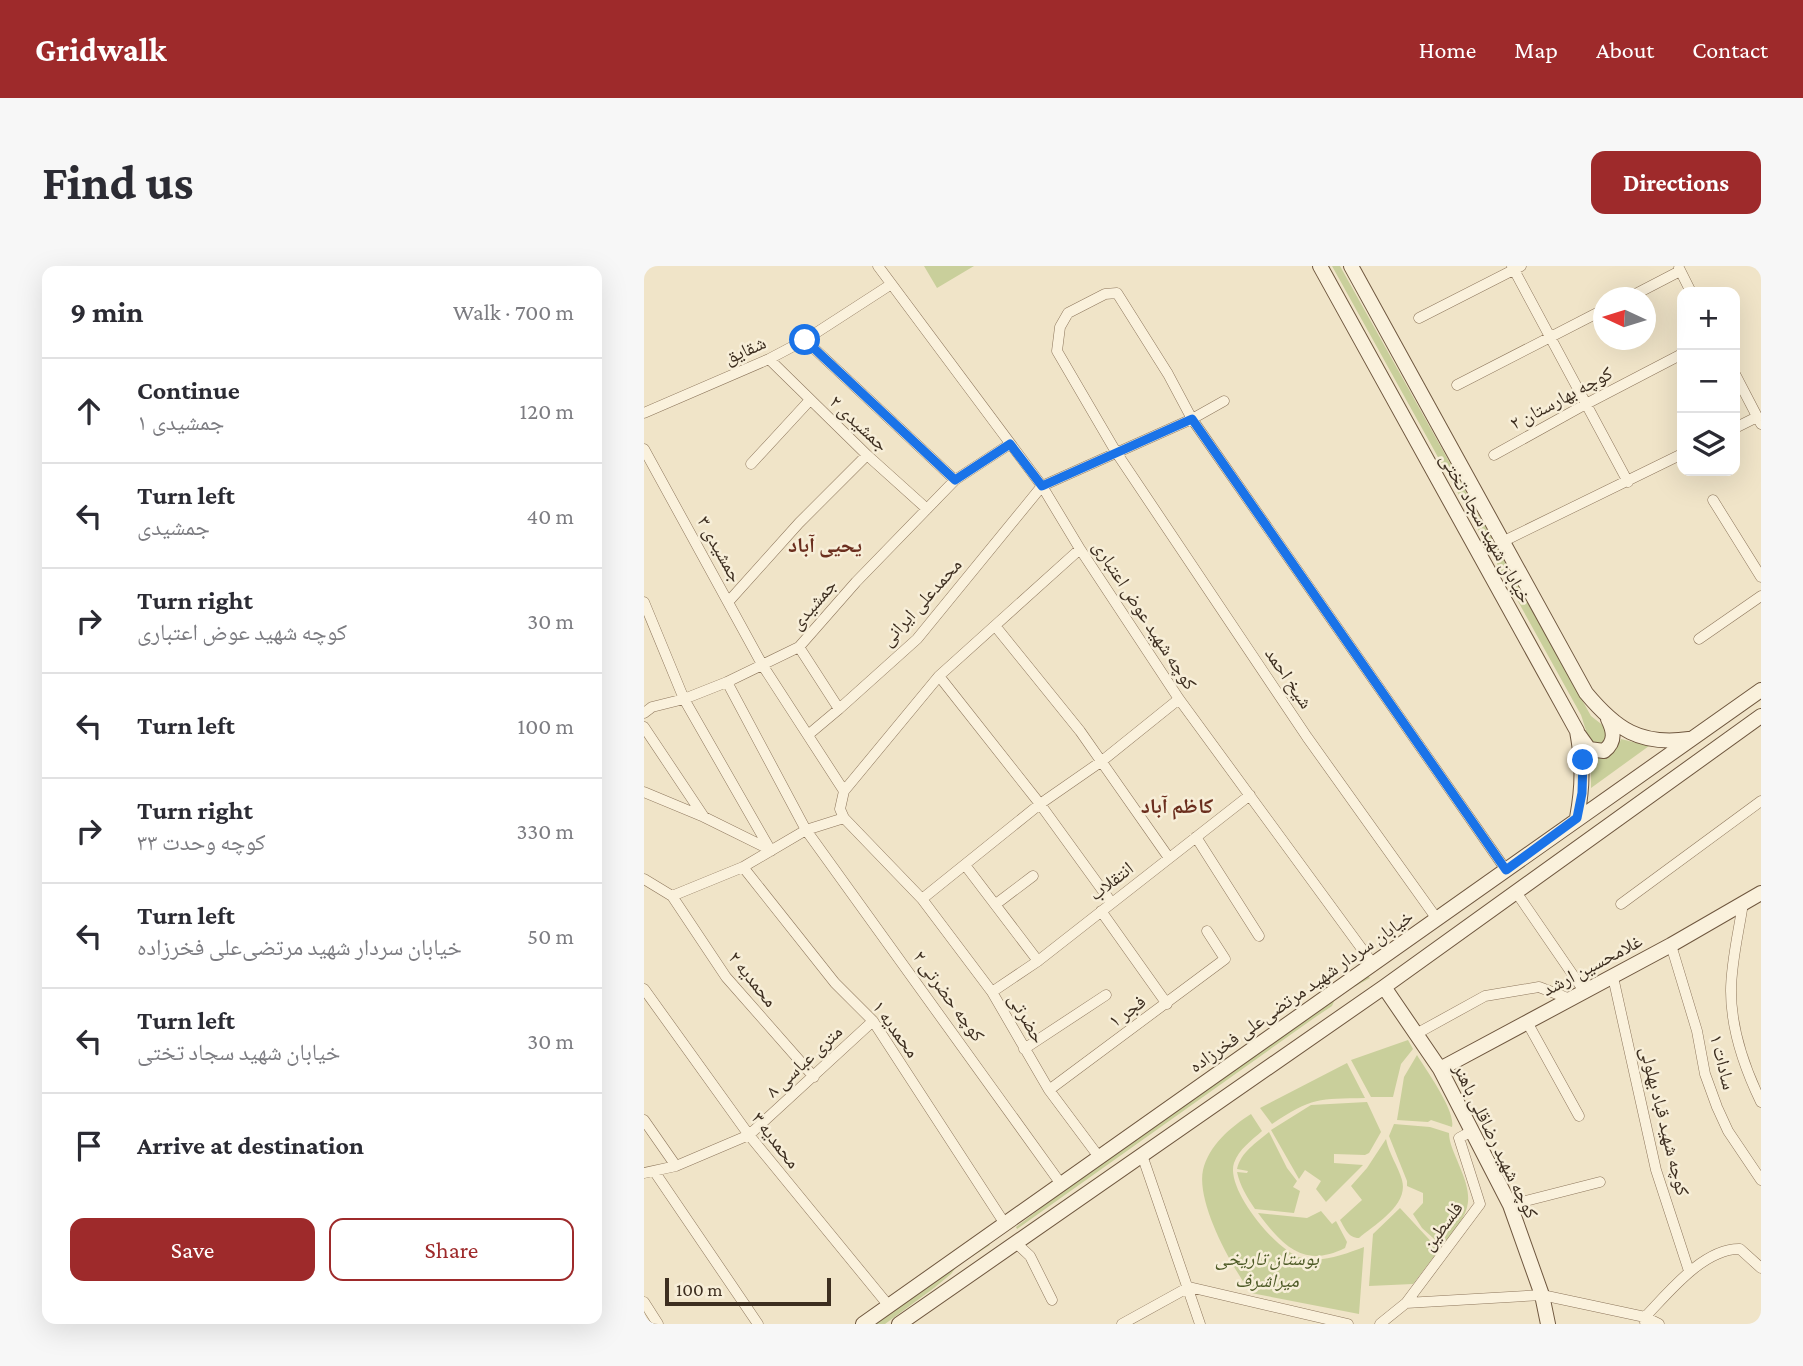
<!DOCTYPE html>
<meta charset="utf-8">
<style>
:root{--surface:#fff;--page:#f7f7f7;--text:#2b2b33;--muted:#7c7c81;--line:#e1e1e2;--accent:#9e2a2b}
body{margin:0;font-family:"Crimson Pro","Noto Naskh Arabic",serif;background:var(--page);color:var(--text)}
.controls{position:absolute;right:21px;top:21px;display:grid;overflow:hidden;border-radius:14px;box-shadow:0 7px 28px #0002}
.controls button{width:63px;height:63px;display:grid;place-items:center;padding:0;border:0;border-bottom:2px solid var(--line);background:var(--surface);color:var(--text);font:35px sans-serif}
.compass{position:absolute;left:949px;top:21px;width:63px;height:63px;border-radius:50%;background:var(--surface);box-shadow:0 7px 28px #0002;rotate:274deg}
.scale{position:absolute;left:21px;bottom:18px;width:166px;box-sizing:border-box;padding-left:7px;border:4px solid #3d2e20;border-top:0;font-size:19px;line-height:24px;white-space:nowrap;color:#3d2e20;-webkit-text-stroke:5px #f7eed8;paint-order:stroke}
.stop{position:absolute;width:21px;height:21px;margin:-16px;border:5px solid #1a73e8;border-radius:50%;background:#fff}
.stop.end{background:#1a73e8;border-color:#fff;box-shadow:0 2px 7px #0008}
.list{margin:0;padding:0;list-style:none}
h2{display:flex;justify-content:space-between;align-items:center;height:91px;margin:0;padding:0 28px;font-size:30px}
h2 small{font-size:23px;font-weight:400;color:var(--muted)}
.list li{display:grid;grid-template-columns:46px 1fr auto;gap:21px;align-items:center;box-sizing:border-box;height:105px;padding:0 28px;border-top:2px solid var(--line)}
.list b{display:block;font-size:26px;white-space:nowrap}
.list p{margin:0;font-size:23px;white-space:nowrap;color:var(--muted)}
.list em{font-size:23px;font-style:normal;color:var(--muted)}
.actions{display:flex;gap:14px;padding:21px 28px}
.actions a{flex:1;padding:16px 0;border:2px solid var(--accent);border-radius:14px;text-align:center;font-size:24px;color:var(--accent)}
.actions .main{background:var(--accent);color:#fff}
.icon{flex:none;width:38px;height:38px;fill:none;stroke:currentColor;stroke-width:2;stroke-linecap:round;stroke-linejoin:round}
.map{position:relative;flex:none;width:1117px;height:1058px;overflow:hidden;border-radius:14px}
header{display:flex;align-items:center;gap:42px;box-sizing:border-box;height:98px;padding:0 35px;background:var(--accent);color:#fff}
header strong{font-size:33px}
nav{display:flex;gap:38px;margin-inline-start:auto;font-size:24px}
.intro{display:flex;align-items:center;justify-content:space-between;box-sizing:border-box;height:168px;padding:0 42px}
h1{margin:0;font-size:49px}
.button{padding:18px 32px;border-radius:14px;background:var(--accent);color:#fff;font-size:24px;font-weight:700}
main{display:flex;gap:42px;padding:0 42px}
aside{flex:1;background:var(--surface);border-radius:14px;box-shadow:0 7px 28px #0002}
.map>svg:first-child{display:block}
</style>
<header>
<strong>Gridwalk</strong>
<nav><a>Home</a><a>Map</a><a>About</a><a>Contact</a></nav>
</header>
<div class="intro"><h1>Find us</h1><a class="button">Directions</a></div>
<main>
<aside>
<h2>9 min<small>Walk · 700 m</small></h2>
<ul class="list">
<li><svg class="icon" aria-label="ahead" viewBox="0 0 24 24"><path d="M12 20V5M6 11l6-6 6 6"/></svg><div><b>Continue</b><p>جمشیدی ۱</p></div><em>120 m</em></li>
<li><svg class="icon" aria-label="left" viewBox="0 0 24 24"><path d="M17 20v-9H6M10 6l-5 5 5 5"/></svg><div><b>Turn left</b><p>جمشیدی</p></div><em>40 m</em></li>
<li><svg class="icon" aria-label="right" viewBox="0 0 24 24"><path d="M7 20v-9h11M14 6l5 5-5 5"/></svg><div><b>Turn right</b><p>کوچه شهید عوض اعتباری</p></div><em>30 m</em></li>
<li><svg class="icon" aria-label="left" viewBox="0 0 24 24"><path d="M17 20v-9H6M10 6l-5 5 5 5"/></svg><div><b>Turn left</b></div><em>100 m</em></li>
<li><svg class="icon" aria-label="right" viewBox="0 0 24 24"><path d="M7 20v-9h11M14 6l5 5-5 5"/></svg><div><b>Turn right</b><p>کوچه وحدت ۳۳</p></div><em>330 m</em></li>
<li><svg class="icon" aria-label="left" viewBox="0 0 24 24"><path d="M17 20v-9H6M10 6l-5 5 5 5"/></svg><div><b>Turn left</b><p>خیابان سردار شهید مرتضی‌علی فخرزاده</p></div><em>50 m</em></li>
<li><svg class="icon" aria-label="left" viewBox="0 0 24 24"><path d="M17 20v-9H6M10 6l-5 5 5 5"/></svg><div><b>Turn left</b><p>خیابان شهید سجاد تختی</p></div><em>30 m</em></li>
<li><svg class="icon" aria-label="arrive" viewBox="0 0 24 24"><path d="M6 21V4h12l-3 4 3 4H6"/></svg><div><b>Arrive at destination</b></div></li>
</ul>
<div class="actions"><a class="main">Save</a><a>Share</a></div>
</aside>
<div class="map">
<svg width="1117" height="1058" viewBox="0 0 1117 1058">
<rect width="100%" height="100%" fill="#f0e4c8"/>
<!-- green -->
<path fill="#c9cf9b" d="M280 0H330L293 22Z
M688 0H696L947 450 961 461 963 468 958 477H949C942 469 941 460 937 449Z
M977 473 1005 480 947 522V492C962 492 972 488 977 473Z
M724 710 726 712 692 731 688 740 673 750 373 963 372 961 448 903 708 719Z
M764 774 769 783 757 798 749 831H727L707 794Z
M773 789C782 804 812 845 808 861L787 854 784 856 753 854 760 811Z
M703 797 721 832C675 833 668 831 628 858L616 842Z
M723 836 737 866 725 887 721 889 690 888V897L719 899 682 936 672 923 677 915 661 904 655 913 627 864 667 839Z
M607 848 618 865C608 874 595 883 590 897 581 923 633 986 658 992 679 997 701 988 720 981L715 1048 607 1027C588 1001 552 937 559 904 565 879 587 861 607 848Z
M750 858 786 861 805 867C805 878 811 888 815 899 833 940 823 948 798 980L778 962 769 948 779 937V927L763 920V915L745 870Z
M625 866 643 902 653 915 649 921 656 925 650 947 611 943C603 931 596 920 593 906L603 907 604 905 593 903C597 886 612 877 625 866Z
M742 873C745 888 754 900 758 914 765 939 731 958 715 972 704 972 701 962 696 954L718 934 707 920 723 902Z
M756 942 795 984 769 1018 725 1020 729 968Z
M677 945 688 958 692 955 703 976 701 982C659 1003 638 979 614 947L663 952Z
M344 977 346 979 313 1000 307 1008 290 1022 241 1058H231Z"/>
<g fill="none" stroke-linecap="round" stroke-linejoin="round">
<defs>
<path id="street" d="M234 0 398 220 436 283 535 433 729 698
M868 0 984 216
M1035 2 1047 26
M984 32 1036 5
M775 52 877 0
M161 74 311 214
M125 93 223 189 283 243
M1091 108 1117 158
M813 119 959 44
M0 147 125 93 161 74 246 19
M1091 162 1113 151
M0 183 119 400 200 525
M850 189 942 138 1038 88
M107 198 166 134
M1069 234 1117 311
M860 275 1038 188
M85 335 155 257 223 189
M0 336 40 433 127 585
M352 361 436 465 525 592
M1055 373 1117 330
M155 381 195 443 273 373 398 220 548 153 580 135
M295 410 396 538 467 636
M83 416 162 564 417 918
M0 447 8 441 40 433 83 416 155 381 212 316 311 214 366 178
M0 461 60 551
M164 469 195 443
M0 526 60 551 127 584
M200 552 278 633 348 726 405 824 455 891
M552 571 615 670
M321 599 394 695
M99 601 191 717 229 755 361 958
M0 613 28 630 82 711 170 811
M872 626 940 725
M28 630 99 601 162 564 200 552 196 543 200 525 295 410 436 283
M278 633 396 538 458 495 535 433
M1099 637C1095 665 1087 696 1087 725 1087 764 1100 801 1117 836
M352 638 389 610
M977 638 1117 535
M457 645 523 738
M793 653 663 471 472 186 413 85 416 61 424 47 461 28 473 27 524 108 548 153 862 604
M1027 679 1053 765 1061 808 1073 841 1084 865 1117 914
M969 711 1012 904 1045 1005
M0 723 105 869 245 1040
M348 726 394 695 606 529
M883 756 935 850
M772 768 841 730 895 721 926 733
M380 783 462 729
M405 824 581 693 563 665
M0 854 32 900
M498 889 556 1058
M10 905 114 1058
M0 907 32 900 105 869 229 755
M866 939 956 916
M372 977 386 990 408 1034
M0 1036 14 1058
M762 1037 836 938 815 872 828 865
M1001 1056V1051C1025 1026 1060 982 1096 983L1117 1002
M478 1058 545 1021 704 1058
M736 1058 762 1037 898 1029 1001 1051 1015 1058"/>
<path id="secondary" d="M676 0 933 465C939 498 939 519 933 552
M707 0 942 427C972 463 996 480 1045 473
M935 469 945 483 960 485C972 476 970 465 964 453
M740 721 796 803 866 939 898 1029 904 1058
M796 803 1027 679 1117 627
M219 1058 1117 424
M255 1058 740 721 1117 450"/>
</defs>
<!-- street casing -->
<use href="#street" stroke="#8d765c" stroke-width="11"/>
<!-- secondary casing -->
<use href="#secondary" stroke="#6f573f" stroke-width="16"/>
<!-- street -->
<use href="#street" stroke="#faf1dc" stroke-width="10"/>
<!-- secondary -->
<use href="#secondary" stroke="#faf1dc" stroke-width="14"/>
</g>
<g fill="none" stroke-linecap="round" stroke-linejoin="round">
<!-- route -->
<path stroke="#1a73e8" stroke-width="9" d="M161 74 311 214 366 178 398 220 548 153 862 604 933 552 938 527 939 494"/>
</g>
<g text-anchor="middle" dominant-baseline="central" stroke-width="5" stroke-linejoin="round" paint-order="stroke">
<!-- street labels -->
<g font-size="19" fill="#3d2e20" stroke="#f7eed8">
<text transform="translate(101 84) rotate(-24)">شقایق</text>
<text transform="translate(917 132) rotate(-28)">کوچه بهارستان ۲</text>
<text transform="translate(215 157) rotate(43)">جمشیدی ۲</text>
<text transform="translate(842 262) rotate(61)">خیابان شهید سجاد تختی</text>
<text transform="translate(76 283) rotate(61)">جمشیدی ۳</text>
<text transform="translate(277 336) rotate(-48)">محمدعلی ایرانی</text>
<text transform="translate(169 338) rotate(-49)">جمشیدی</text>
<text transform="translate(501 349) rotate(57)">کوچه شهید عوض اعتباری</text>
<text transform="translate(645 412) rotate(56)">شیخ احمد</text>
<text transform="translate(467 615) rotate(-38)">انتقلاب</text>
<text transform="translate(948 699) rotate(-28)">غلامحسین ارشد</text>
<text transform="translate(109 713) rotate(51)">محمدیه ۲</text>
<text transform="translate(657 725) rotate(-35)">خیابان سردار شهید مرتضی‌علی فخرزاده</text>
<text transform="translate(305 730) rotate(54)">کوچه حضرتی ۲</text>
<text transform="translate(483 745) rotate(-36)">فجر ۱</text>
<text transform="translate(383 752) rotate(60)">حضرتی</text>
<text transform="translate(252 763) rotate(54)">محمدیه ۱</text>
<text transform="translate(160 795) rotate(-43)">۸ متری عباسی</text>
<text transform="translate(1079 796) rotate(76)">سادات ۱</text>
<text transform="translate(1021 855) rotate(76)">کوچه شهید قباد بهلولی</text>
<text transform="translate(132 874) rotate(52)">محمدیه ۳</text>
<text transform="translate(852 875) rotate(64)">کوچه شهید رضاقلی باهنر</text>
<text transform="translate(798 960) rotate(-53)">فلسطین</text>
</g>
<!-- park labels -->
<g font-size="19" font-style="italic" fill="#4d5a26" stroke="#f7eed8">
<text x="623" y="992">بوستان تاریخی<tspan x="623" dy="22">میراشرف</tspan></text>
</g>
<!-- neighbourhood labels -->
<g font-size="21" font-weight="bold" fill="#6b2e1e" stroke="#f7eed8">
<text x="181" y="279">یحیی آباد</text>
<text x="533" y="540">کاظم آباد</text>
</g>
</g>
</svg>
<div class="controls">
<button>+</button>
<button>−</button>
<button><svg class="icon" aria-label="layers" viewBox="0 0 24 24"><path d="M12 4l9 5-9 5-9-5zM3 14l9 5 9-5"/></svg></button>
</div>
<svg class="compass" viewBox="-18 -18 36 36"><path d="M0-13l5 13h-10z" fill="#e53935"/><path d="M0 13l5-13h-10z" fill="#7c7c81"/></svg>
<div class="scale">100 m</div>
<div class="stop" style="left:161px;top:74px"></div>
<div class="stop end" style="left:939px;top:494px"></div>
</div>
</main>
